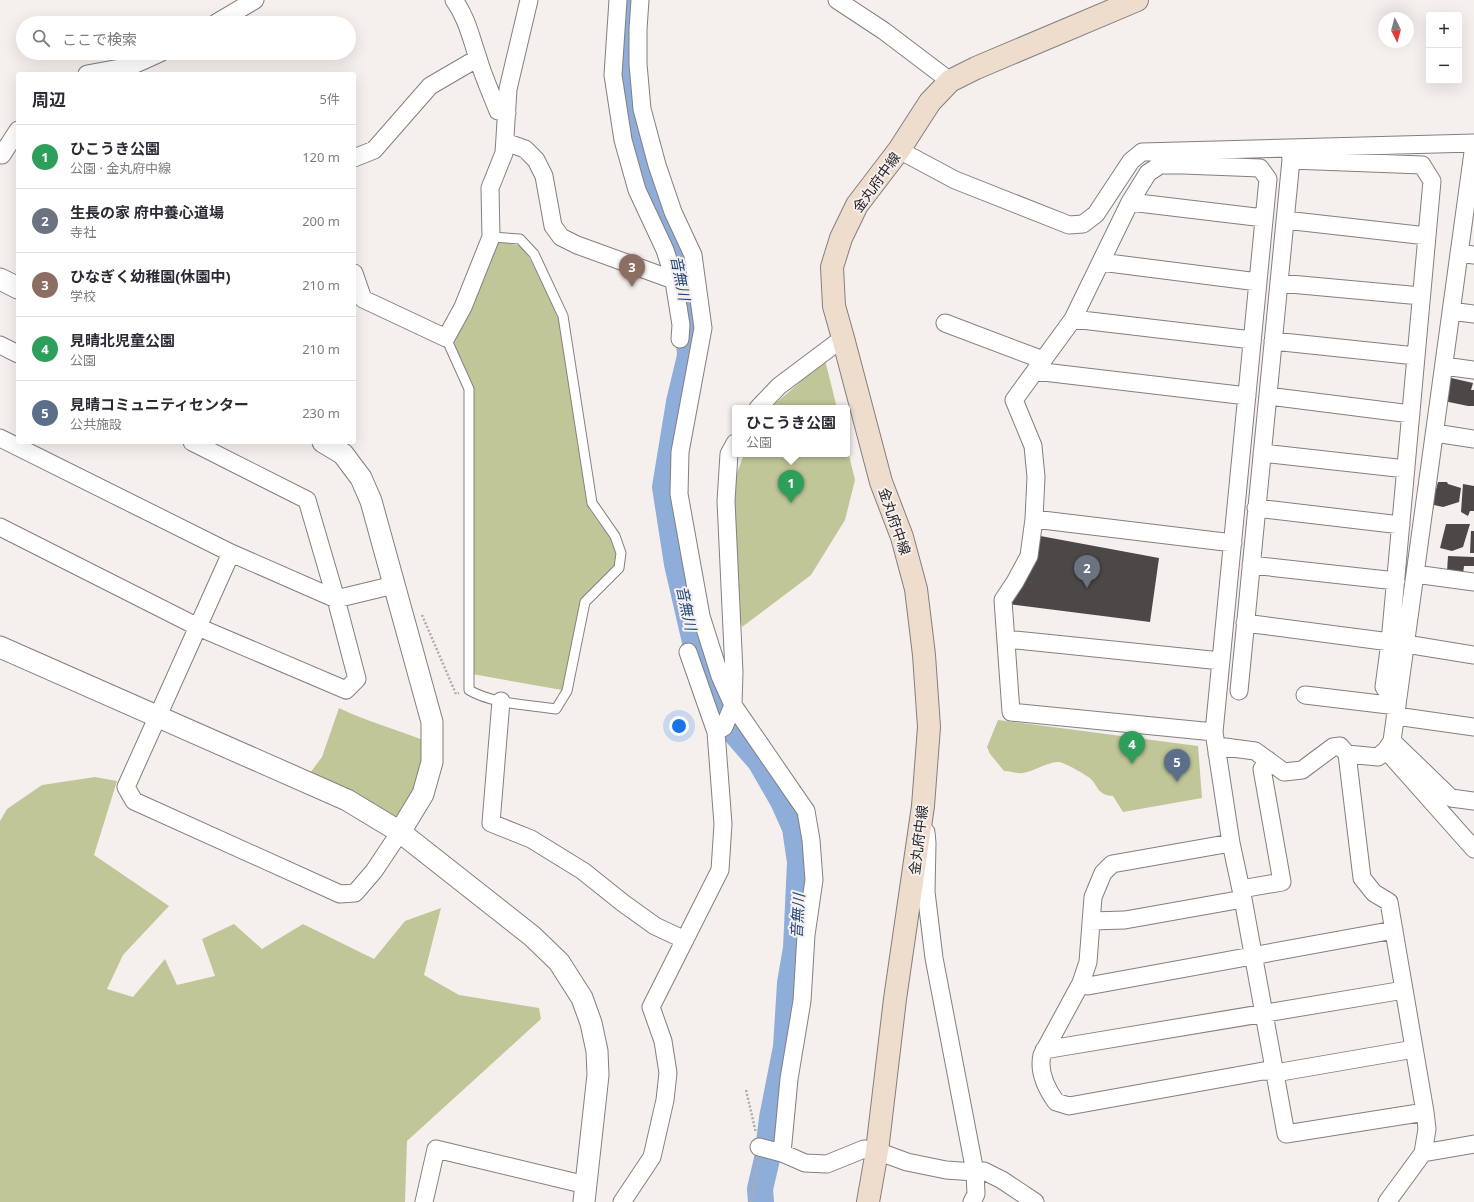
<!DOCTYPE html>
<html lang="ja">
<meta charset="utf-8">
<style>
:root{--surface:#fff;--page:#f2f2f3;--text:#2b2b33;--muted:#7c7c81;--line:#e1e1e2;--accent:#6c602d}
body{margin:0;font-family:"Noto Sans","Noto Sans JP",sans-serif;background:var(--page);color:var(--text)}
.controls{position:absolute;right:12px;top:12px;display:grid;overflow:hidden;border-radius:4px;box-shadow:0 4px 16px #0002}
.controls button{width:36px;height:36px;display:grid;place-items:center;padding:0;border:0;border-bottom:1px solid var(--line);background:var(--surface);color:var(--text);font:20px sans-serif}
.compass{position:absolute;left:1378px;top:12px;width:36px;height:36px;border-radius:50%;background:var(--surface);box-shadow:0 4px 16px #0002;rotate:174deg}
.you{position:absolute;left:679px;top:726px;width:14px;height:14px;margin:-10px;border:3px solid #fff;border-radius:50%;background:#1a73e8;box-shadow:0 0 0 6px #1a73e833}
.badge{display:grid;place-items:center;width:26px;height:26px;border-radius:50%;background:var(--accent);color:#fff;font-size:13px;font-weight:700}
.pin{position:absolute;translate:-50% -33px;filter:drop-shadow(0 1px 2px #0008)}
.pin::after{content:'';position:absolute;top:21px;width:14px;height:12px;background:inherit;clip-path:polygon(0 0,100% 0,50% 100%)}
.popup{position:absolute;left:732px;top:405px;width:118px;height:52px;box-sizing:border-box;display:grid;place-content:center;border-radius:4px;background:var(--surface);filter:drop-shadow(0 1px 3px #0005);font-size:13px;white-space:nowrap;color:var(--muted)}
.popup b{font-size:15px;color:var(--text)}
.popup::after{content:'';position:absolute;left:50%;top:100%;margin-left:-8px;border:8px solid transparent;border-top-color:var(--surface)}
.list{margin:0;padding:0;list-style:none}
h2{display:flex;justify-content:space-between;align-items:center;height:52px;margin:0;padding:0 16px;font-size:17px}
h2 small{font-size:13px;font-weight:400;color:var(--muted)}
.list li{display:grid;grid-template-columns:26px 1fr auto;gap:12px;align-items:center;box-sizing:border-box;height:64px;padding:0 16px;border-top:1px solid var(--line)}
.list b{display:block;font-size:15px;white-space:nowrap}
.list p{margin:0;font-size:13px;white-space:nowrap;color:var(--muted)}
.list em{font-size:13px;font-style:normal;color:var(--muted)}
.icon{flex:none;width:22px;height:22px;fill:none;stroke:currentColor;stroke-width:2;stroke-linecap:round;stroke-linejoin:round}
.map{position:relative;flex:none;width:1474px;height:1202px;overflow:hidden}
.search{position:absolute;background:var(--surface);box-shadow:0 4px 16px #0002;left:16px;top:16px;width:340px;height:44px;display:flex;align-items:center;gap:10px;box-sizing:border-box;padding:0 14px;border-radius:22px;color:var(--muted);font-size:15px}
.panel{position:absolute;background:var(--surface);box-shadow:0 4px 16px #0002;left:16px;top:72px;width:340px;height:372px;border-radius:4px}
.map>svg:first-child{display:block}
</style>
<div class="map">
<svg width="1474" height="1202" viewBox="0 0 1474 1202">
<rect width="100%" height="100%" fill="#f5f0ee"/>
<!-- green -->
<path fill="#c1c698" d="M494 241 523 246 561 317 590 510 616 547 615 566 582 600 562 690 472 674 474 387 451 337Z
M825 360 837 408H772L775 404Z
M847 447 855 480 845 520 811 575 742 627 735 588 732 486 744 454H847Z
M339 708C366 721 395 729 423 740L421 784 399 821 310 773 322 757Z
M998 720 1198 746 1202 798 1123 812 1113 796C1099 795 1099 789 1092 780 1087 775 1065 763 1059 762 1049 761 1033 772 1023 773 1017 774 1010 771 1004 771L990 754 987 747Z
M95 777 117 781 94 855 169 906 123 955 107 989 133 997 165 959 177 985 215 976 202 939 234 924 262 949 303 924 374 959 405 921 441 908 424 975 459 995 539 1008 541 1019 407 1141 405 1202H0V821L7 809 42 785Z"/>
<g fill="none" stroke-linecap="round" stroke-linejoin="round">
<!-- river -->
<path stroke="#8eadd9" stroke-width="26" d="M629 0 623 69 629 127 648 195 674 240 686 285 690 356 679 402 665 487 677 564 696 646 709 682 733 730 760 761 783 801 795 828 800 862 796 948 790 983 786 1047 772 1118 767 1159 760 1189 761 1202"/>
</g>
<!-- building -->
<path fill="#4c4847" d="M1447 377 1473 383 1471 390H1474V406H1468L1444 401Z
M1438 482H1447L1448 484 1461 488 1459 502 1443 507 1434 505 1433 510 1431 509Z
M1463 484 1474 486V511H1470L1468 516 1461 512Z
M1446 524H1470L1463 547 1452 551 1440 548Z
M1471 531H1474V553H1470Z
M1035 535 1159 558 1150 622 1008 604Z
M1448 556 1474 557V566H1464L1463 574 1447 572Z"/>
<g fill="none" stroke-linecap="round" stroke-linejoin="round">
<defs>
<path id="service" d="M446 338 469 389V690C492 704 530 705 556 709L567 691 585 602 619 568 621 553 615 536 592 503 563 316 534 254 520 239 491 237"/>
<path id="minor" d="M454 0C467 18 471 38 478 58 483 76 491 93 498 111L507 113
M618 0 613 75 623 140 637 190 665 250 673 275 681 325 680 339
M640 0 638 29V64L642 109 657 165 673 212 693 255 703 328 680 452 679 494 701 616 720 676 733 705 806 811 811 840 814 880 806 935 802 1001 789 1079 782 1153
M837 0 884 31 950 81
M216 23 255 0
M87 74 131 66 160 53
M505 142 525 149 536 160 544 176 553 226 561 237 577 245 668 278 673 275
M899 150 955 180 1069 225 1083 224 1096 214 1131 161 1142 152 1474 143
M2 155 18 130
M354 158 374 150 430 86 478 58
M1291 160 1422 165 1432 181 1390 642 1384 687 1397 706
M1130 202 1264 218
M1285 220 1427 236
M1459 253 1474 255
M1101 262 1258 282
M354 273 363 299 446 338 463 307 491 237 490 188 504 153 508 89 529 0
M1279 283 1421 296
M1451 311 1474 314
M1073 319 1252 340
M945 323 1043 360
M1273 341 1416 356
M0 345 18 354
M1444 366 1474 370
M1035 371 1247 396
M1268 396 1411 414
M758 408 779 386 843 338
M1435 433 1474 439
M0 438 231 553 336 599 394 585
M1262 453 1406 469
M1256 508 1401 525
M1034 519 1233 543
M0 527 198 627 346 690 357 679 336 599 307 500 192 442
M231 553 126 787 134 801 340 894 355 893 374 871 400 832
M1251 565 1396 581
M1415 574 1474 582
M1245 623 1390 642
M1006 639 1221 661
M1406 644 1474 655
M1239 691 1291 160 1290 149
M1305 695 1397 706
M501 701 491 823 531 839 583 871 623 903 655 926 685 940
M1396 716 1474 727
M716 732 724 727 733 705 734 672 726 501 729 454 735 443
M1214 732 1011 712 1003 600 1015 582 1029 556 1034 519 1036 477 1033 446 1014 400 1073 319 1130 202 1148 173 1160 165H1183L1260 168 1268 179 1214 732 1231 843 1243 899 1286 1134 1425 1112
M1392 741 1451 798 1474 801
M1386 750 1474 849
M1217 754 1225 747 1255 751 1284 772 1302 770 1333 747 1340 746 1347 754 1362 878 1374 893 1389 902 1425 1112 1427 1129 1423 1153
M1347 754 1378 757 1386 750 1392 741 1474 145
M926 832 927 843 926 892 934 958 975 1172 976 1194 972 1202
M1231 843 1112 864 1103 873 1093 897 1088 962 1081 983 1042 1055C1038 1072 1046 1088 1056 1102L1069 1106 1263 1071 1281 1072 1414 1049
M1241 889 1282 882 1262 769 1268 760
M1091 921 1125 920 1243 899
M1081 983 1088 986 1394 930
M1044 1050 1404 990
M759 1147 782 1153 805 1163 827 1164 864 1149 877 1151 907 1162 946 1170 975 1172 984 1171 1002 1180 1035 1202
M424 1202 436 1149 586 1185
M622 1202 652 1157 665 1100 668 1073 663 1041 651 1007 720 870 723 824 716 732 688 652
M1387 1202 1423 1153 1474 1144"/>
<path id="tertiary" d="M0 279 18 288
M323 442 343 454 361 478 371 501 432 722V762L423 794 400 832
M0 647 347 800 400 832 532 936 559 962 582 998 591 1023 597 1051 598 1075 584 1202"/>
<path id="secondary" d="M868 1202 877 1151 895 999 923 806 929 727 924 655 916 589 902 537 881 482 843 338 834 306 832 267 841 238 857 205 899 150 930 102 950 81 976 68 1137 0"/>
</defs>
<!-- service casing -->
<use href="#service" stroke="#847f7e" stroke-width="11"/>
<!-- minor casing -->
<use href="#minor" stroke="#847f7e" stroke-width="19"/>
<!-- tertiary casing -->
<use href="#tertiary" stroke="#847f7e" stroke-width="23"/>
<!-- secondary casing -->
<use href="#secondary" stroke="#847f7e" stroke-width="24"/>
<!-- path -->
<path stroke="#b0acab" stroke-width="2.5" stroke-dasharray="2 2" stroke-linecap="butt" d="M422 615 456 694 459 693
M746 1090 756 1133
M751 1202 758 1161"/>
<!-- service -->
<use href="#service" stroke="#fff" stroke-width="9"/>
<!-- minor -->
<use href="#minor" stroke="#fff" stroke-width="17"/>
<!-- tertiary -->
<use href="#tertiary" stroke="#fff" stroke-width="21"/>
<!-- secondary -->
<use href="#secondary" stroke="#eedccc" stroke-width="22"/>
</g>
<g text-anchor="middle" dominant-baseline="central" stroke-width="4" stroke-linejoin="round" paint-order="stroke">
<!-- street labels -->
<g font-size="14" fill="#262424" stroke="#f5f0ee">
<text transform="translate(876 182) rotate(-54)">金丸府中線</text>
<text transform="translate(895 521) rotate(71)">金丸府中線</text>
<text transform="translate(918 840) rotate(-83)">金丸府中線</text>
</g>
<!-- water labels -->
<g font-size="15" font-style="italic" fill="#20477e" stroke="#f5f0ee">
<text transform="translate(681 278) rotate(79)">音無川</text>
<text transform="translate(687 608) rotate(78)">音無川</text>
<text transform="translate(797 916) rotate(-87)">音無川</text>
</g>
</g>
</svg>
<div class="controls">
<button>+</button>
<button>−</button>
</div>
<svg class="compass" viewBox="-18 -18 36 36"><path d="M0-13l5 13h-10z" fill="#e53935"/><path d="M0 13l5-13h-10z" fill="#7c7c81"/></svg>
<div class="you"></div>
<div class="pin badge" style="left:791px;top:503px;background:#2e9e5b">1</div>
<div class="popup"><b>ひこうき公園</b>公園</div>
<div class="pin badge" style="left:1087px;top:588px;background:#6b7280">2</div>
<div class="pin badge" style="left:632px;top:287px;background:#8d6e63">3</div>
<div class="pin badge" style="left:1132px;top:764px;background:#2e9e5b">4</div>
<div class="pin badge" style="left:1177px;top:782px;background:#5c6f8a">5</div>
<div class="search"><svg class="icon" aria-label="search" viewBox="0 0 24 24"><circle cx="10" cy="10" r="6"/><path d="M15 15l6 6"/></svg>ここで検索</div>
<section class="panel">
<h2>周辺<small>5件</small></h2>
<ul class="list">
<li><span class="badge" style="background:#2e9e5b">1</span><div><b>ひこうき公園</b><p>公園 · 金丸府中線</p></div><em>120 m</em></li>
<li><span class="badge" style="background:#6b7280">2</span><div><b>生長の家 府中養心道場</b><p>寺社</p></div><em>200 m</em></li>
<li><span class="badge" style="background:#8d6e63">3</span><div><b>ひなぎく幼稚園(休園中)</b><p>学校</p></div><em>210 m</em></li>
<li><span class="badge" style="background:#2e9e5b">4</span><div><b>見晴北児童公園</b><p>公園</p></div><em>210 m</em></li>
<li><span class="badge" style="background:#5c6f8a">5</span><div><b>見晴コミュニティセンター</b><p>公共施設</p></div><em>230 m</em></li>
</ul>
</section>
</div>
